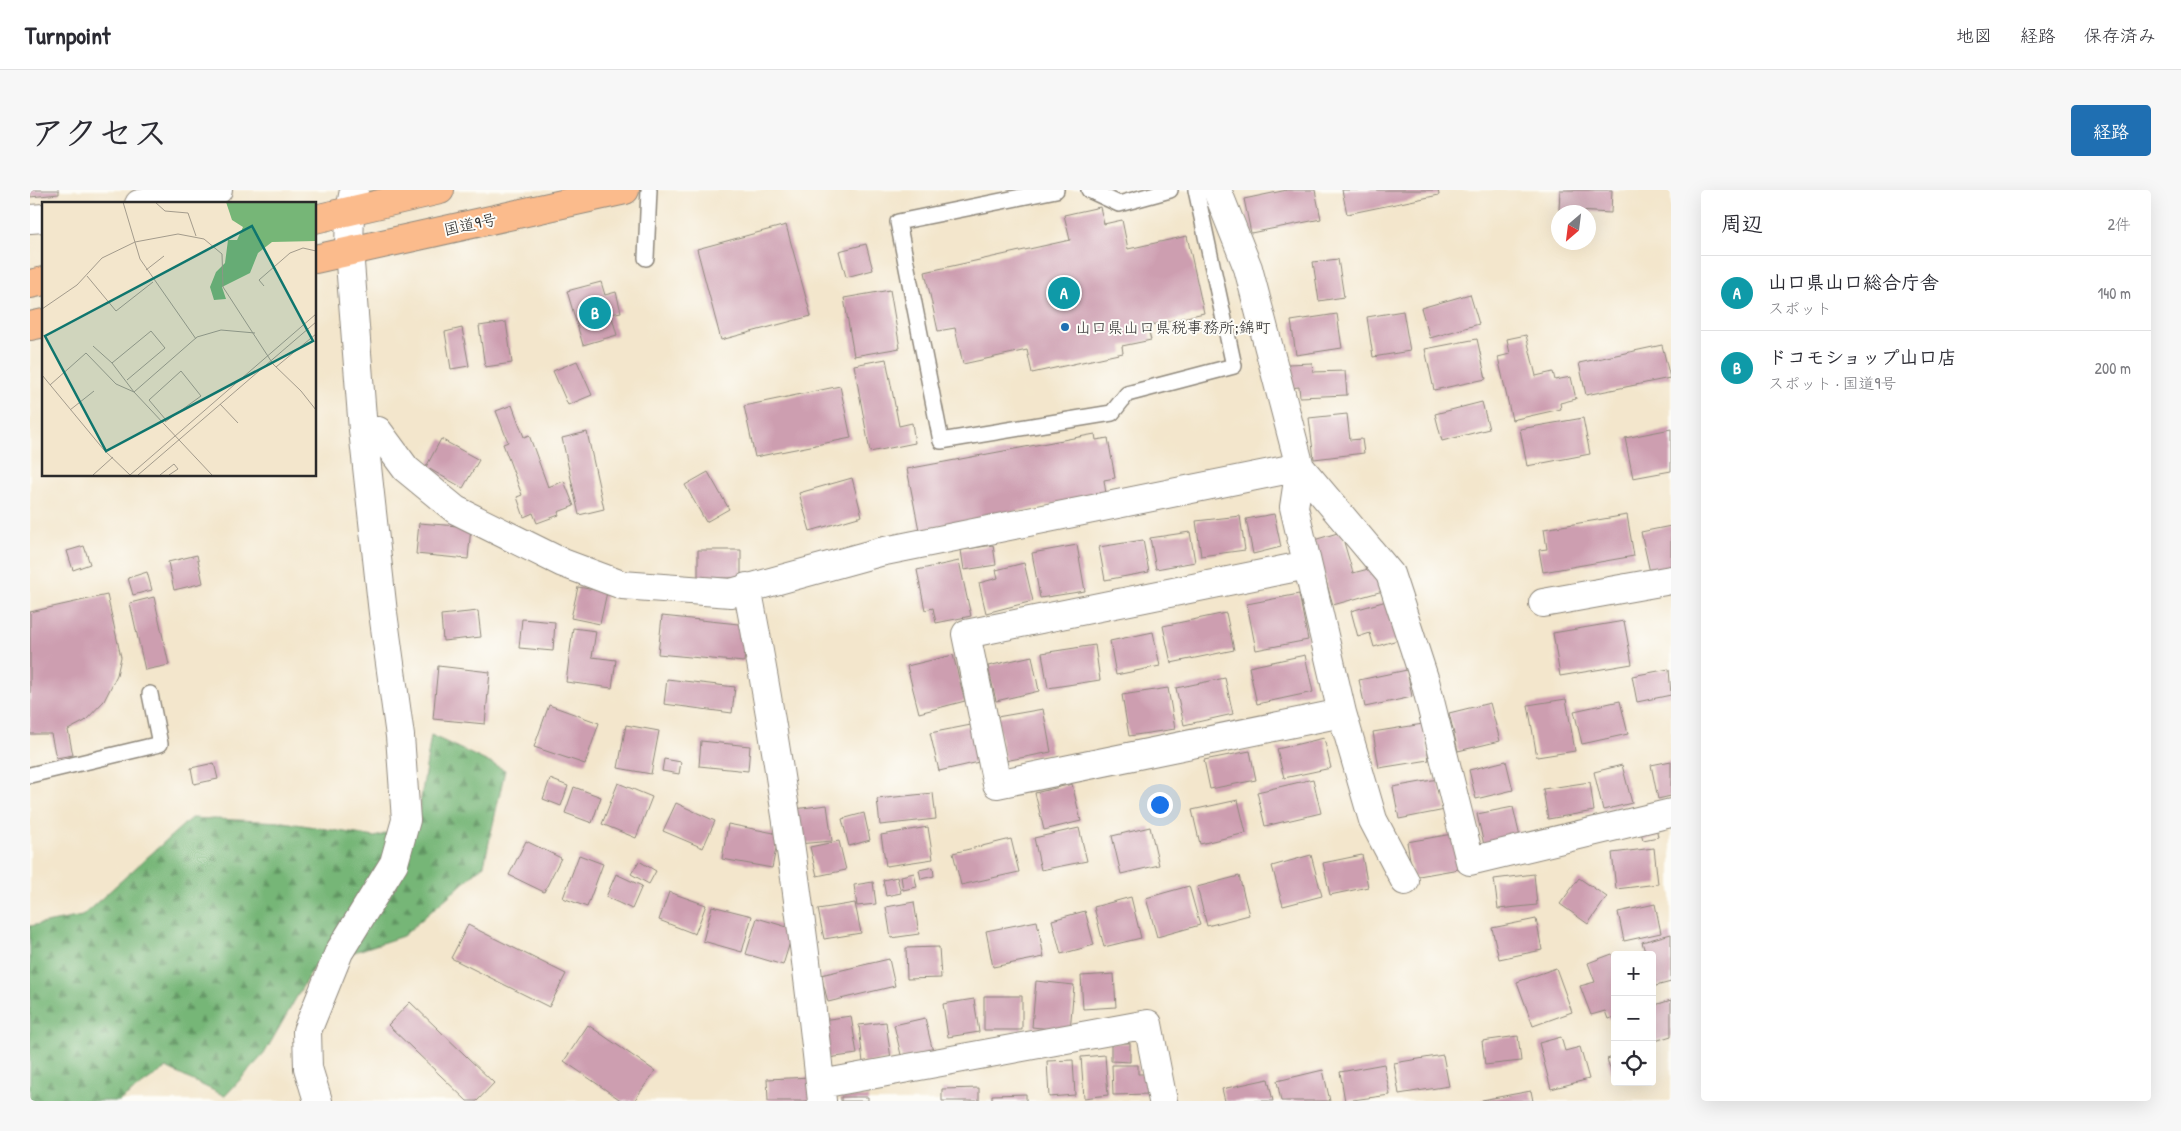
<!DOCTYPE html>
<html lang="ja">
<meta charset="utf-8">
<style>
:root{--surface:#fff;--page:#f7f7f7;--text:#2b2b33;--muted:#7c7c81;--line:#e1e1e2;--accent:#1f6fb2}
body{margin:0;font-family:"Patrick Hand","Klee One",sans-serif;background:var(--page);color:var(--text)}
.controls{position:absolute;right:15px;bottom:15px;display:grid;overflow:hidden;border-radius:5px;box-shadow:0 5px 20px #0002}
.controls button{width:45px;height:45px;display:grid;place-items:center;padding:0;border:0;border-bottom:1px solid var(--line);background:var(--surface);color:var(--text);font:25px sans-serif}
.compass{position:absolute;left:1521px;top:15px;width:45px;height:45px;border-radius:50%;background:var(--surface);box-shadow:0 5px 20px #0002;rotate:208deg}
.you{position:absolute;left:1129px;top:614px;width:18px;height:18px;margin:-12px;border:4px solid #fff;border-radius:50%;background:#1a73e8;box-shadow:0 0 0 8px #1a73e833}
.badge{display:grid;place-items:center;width:32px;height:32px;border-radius:50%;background:var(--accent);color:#fff;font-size:16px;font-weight:700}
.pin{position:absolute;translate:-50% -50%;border:2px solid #fff;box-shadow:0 1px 5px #0006}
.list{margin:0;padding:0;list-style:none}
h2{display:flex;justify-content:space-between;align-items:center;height:65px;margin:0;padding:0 20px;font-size:21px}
h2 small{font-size:16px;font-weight:400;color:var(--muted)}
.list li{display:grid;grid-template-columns:32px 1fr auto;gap:15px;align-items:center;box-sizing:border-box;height:75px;padding:0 20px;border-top:1px solid var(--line)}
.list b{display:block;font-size:19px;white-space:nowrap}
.list p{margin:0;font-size:16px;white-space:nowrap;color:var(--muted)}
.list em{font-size:16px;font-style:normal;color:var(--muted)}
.icon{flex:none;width:28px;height:28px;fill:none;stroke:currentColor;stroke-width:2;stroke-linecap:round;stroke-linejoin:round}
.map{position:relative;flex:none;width:1641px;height:911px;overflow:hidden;border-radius:5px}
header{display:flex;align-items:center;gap:30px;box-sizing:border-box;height:70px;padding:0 25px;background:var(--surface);border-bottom:1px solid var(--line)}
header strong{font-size:24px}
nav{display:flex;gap:28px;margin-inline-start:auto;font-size:18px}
.intro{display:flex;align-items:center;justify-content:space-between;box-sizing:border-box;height:120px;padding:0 30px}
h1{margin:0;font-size:35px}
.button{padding:12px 22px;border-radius:5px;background:var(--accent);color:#fff;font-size:18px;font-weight:700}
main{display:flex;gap:30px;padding:0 30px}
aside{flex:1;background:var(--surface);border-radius:5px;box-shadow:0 5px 20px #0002}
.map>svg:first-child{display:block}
</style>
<header>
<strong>Turnpoint</strong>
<nav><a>地図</a><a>経路</a><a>保存済み</a></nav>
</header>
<div class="intro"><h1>アクセス</h1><a class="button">経路</a></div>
<main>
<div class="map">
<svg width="1641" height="911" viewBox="0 0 1641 911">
<defs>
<pattern id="forest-firs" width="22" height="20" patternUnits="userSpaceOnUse" patternTransform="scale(1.25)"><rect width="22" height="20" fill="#76b677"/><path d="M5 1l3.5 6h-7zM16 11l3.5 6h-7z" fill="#619462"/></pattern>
</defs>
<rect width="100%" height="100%" fill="#fdfcf7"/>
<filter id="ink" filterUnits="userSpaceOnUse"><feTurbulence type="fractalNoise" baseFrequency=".02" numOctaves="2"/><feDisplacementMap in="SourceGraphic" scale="10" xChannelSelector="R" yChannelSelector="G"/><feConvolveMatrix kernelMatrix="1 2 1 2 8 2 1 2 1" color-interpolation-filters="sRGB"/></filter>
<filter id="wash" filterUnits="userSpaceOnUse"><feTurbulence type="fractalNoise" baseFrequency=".0096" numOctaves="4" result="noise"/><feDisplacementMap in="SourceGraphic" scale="20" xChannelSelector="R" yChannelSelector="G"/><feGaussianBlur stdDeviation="1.12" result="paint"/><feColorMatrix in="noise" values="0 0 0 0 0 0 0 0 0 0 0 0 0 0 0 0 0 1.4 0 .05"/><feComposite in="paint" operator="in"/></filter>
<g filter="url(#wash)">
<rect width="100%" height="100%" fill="#f3e6cc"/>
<!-- forest -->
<path fill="url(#forest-firs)" stroke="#507051" d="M401 545 475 580 454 675 373 746 285 775 234 864 195 906 136 878 89 911H0V736L52 726 161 628 254 632 345 647 387 634Z"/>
<g id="blocks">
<!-- building -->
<path fill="#cd9eb0" d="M0 0H29V4L0 7Z
M1257 0H1285L1291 29 1221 43 1214 9Z
M1312 0H1408L1409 5 1317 24Z
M1530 0H1582L1581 23 1529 20Z
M1070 17 1074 34 1092 30 1098 59 1157 46 1174 123 1117 136 1121 150 1092 156 1093 163 1002 183 997 160 933 174 925 138 908 141 895 82 1040 50 1034 25Z
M756 35 781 126 691 150 667 59Z
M836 54 843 80 816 87 809 61Z
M1308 69 1314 107 1289 111 1283 72Z
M571 92 575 105 586 102 591 122 581 124 587 145 553 155 537 101Z
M860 100 870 158 824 166 814 108Z
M1440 104 1449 134 1400 148 1391 118Z
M1373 121 1380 161 1343 167 1337 127Z
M1307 124 1312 158 1266 165 1261 131Z
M476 132 482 173 455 177 449 136Z
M432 138 439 176 421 179 415 142Z
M1496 145 1506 186 1523 182 1525 190 1541 187 1546 209 1530 213 1531 219 1482 230 1468 167 1480 164 1477 149Z
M1447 149 1456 189 1404 200 1395 159Z
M1632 155 1640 188 1556 205 1549 173Z
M856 169 869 236 882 233 885 253 840 262 824 175Z
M547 171 562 205 538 215 523 181Z
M1282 173 1283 182 1315 181 1317 205 1270 207 1269 197 1259 198 1258 174Z
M810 196 821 248 725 267 714 216Z
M1452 212 1459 239 1412 251 1405 224Z
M482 215 494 247 499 245 518 297 534 291 544 316 528 322 529 325 507 333 503 323 494 327 487 307 492 305 473 254 478 252 466 221Z
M1317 224 1320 250 1332 249 1334 263 1284 269 1279 228Z
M1553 228 1560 264 1497 276 1490 239Z
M1641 239V281L1603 288 1595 248Z
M557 242 574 319 549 325 532 248Z
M1065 244 1066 250 1078 248 1085 288 1074 290 1076 304 889 340 877 279Z
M411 249 449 270 433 298 396 277Z
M678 282 699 319 676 332 655 295Z
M822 288 832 326 780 341 769 303Z
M1244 324 1251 357 1223 364 1216 329Z
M1597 325 1604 366 1513 382 1509 360 1517 359 1514 339Z
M1210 326 1215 360 1171 366 1166 331Z
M389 333 441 337 438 369 386 364Z
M1641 336V377L1620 382 1611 342Z
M1160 342 1165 372 1126 379 1120 348Z
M1311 342 1323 383 1346 377 1353 401 1303 415 1284 350Z
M1113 350 1119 382 1075 390 1069 357Z
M963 355 966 375 934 380 931 360Z
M1047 355 1055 401 1010 408 1002 363Z
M54 356 60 374 43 380 37 361Z
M668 360H711V388H668Z
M167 365 173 393 144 400 138 372Z
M929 371 941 426 906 433 903 418 895 420 887 380Z
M994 373 1003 411 956 423 949 393 968 388 966 380Z
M117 382 122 400 103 405 98 388Z
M548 397 577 402 570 434 541 428Z
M1269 404 1278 450 1226 460 1217 414Z
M77 405 91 467 87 485 74 511 55 531 38 540 43 565 26 568 21 544H0V422Z
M124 407 139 475 115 480 100 413Z
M1360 410 1371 449 1344 457 1340 443 1328 447 1321 421Z
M448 421 451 447 413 451 411 425Z
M1196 423 1204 460 1141 473 1133 436Z
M632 426 718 435 714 472 628 464Z
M492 429 525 432 523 461 489 458Z
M1594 431 1602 474 1530 486 1523 443Z
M543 438 566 441 562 467 586 470 582 498 536 492Z
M1123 442 1130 476 1086 485 1080 451Z
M1065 455 1070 490 1018 498 1012 463Z
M923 465 935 511 889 523 877 476Z
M1275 465 1283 502 1227 514 1219 477Z
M1002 466 1009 501 966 511 958 476Z
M408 476 460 482 455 534 403 529Z
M1639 479 1641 505 1607 512 1602 486Z
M1377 480 1382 507 1335 517 1329 490Z
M1195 488 1203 524 1154 535 1146 498Z
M637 489 705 497 702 523 634 514Z
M1138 498 1145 539 1099 546 1092 505Z
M1536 509 1545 561 1507 567 1498 515Z
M1590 511 1598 544 1552 554 1544 521Z
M1460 513 1470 551 1428 561 1419 523Z
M519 515 569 533 555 574 504 557Z
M1013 519 1021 562 975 571 967 527Z
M1393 534 1399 570 1349 578 1343 542Z
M596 535 629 541 621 584 588 578Z
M941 535 949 572 909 581 900 543Z
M1294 548 1301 578 1254 588 1247 559Z
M671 551 720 556 718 581 669 576Z
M1220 561 1226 590 1180 599 1174 570Z
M634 569 651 572 649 584 632 581Z
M1476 571 1483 600 1446 609 1439 580Z
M1641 571V606L1628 609 1621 575Z
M184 573 188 589 164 594 161 578Z
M1592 575 1602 613 1573 620 1564 582Z
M520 589 538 596 531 616 513 609Z
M1283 589 1291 623 1235 636 1227 602Z
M1408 589 1415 620 1369 629 1363 597Z
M1560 592 1564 621 1518 629 1513 599Z
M588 593 622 607 606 648 572 634Z
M1042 594 1051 631 1014 640 1005 603Z
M544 597 571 607 562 633 535 623Z
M903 603 906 629 850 635 847 609Z
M1208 610 1216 643 1170 654 1162 620Z
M646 613 685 631 673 658 633 641Z
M797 615 802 651 768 654 764 619Z
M1483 617 1490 647 1454 655 1447 624Z
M834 623 840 650 819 656 812 629Z
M1625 631 1628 647 1613 650 1609 634Z
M698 634 749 644 742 678 692 669Z
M898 637 903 669 856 676 851 645Z
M1120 637 1129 675 1091 684 1082 646Z
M1049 638 1057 671 1011 680 1004 648Z
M1422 644 1429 679 1383 687 1377 652Z
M981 649 989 682 931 695 923 663Z
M496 651 531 668 514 702 479 685Z
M809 651 816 680 787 686 780 657Z
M1624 658 1628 694 1586 699 1582 663Z
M549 665 573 674 557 717 533 708Z
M1281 665 1292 706 1253 716 1242 676Z
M1332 665 1338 697 1300 705 1293 673Z
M609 671 626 681 619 694 601 684Z
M903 677 904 686 891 689 889 680Z
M884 683 887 697 873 700 871 686Z
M586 684 612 696 602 719 576 707Z
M1504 684 1507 715 1468 719 1464 689Z
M1209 686 1219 725 1177 736 1167 697Z
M867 687 871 703 856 706 853 690Z
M1549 688 1577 707 1558 734 1530 714Z
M843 692 846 714 827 716 824 695Z
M1159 696 1170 735 1127 747 1116 708Z
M639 702 676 715 665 744 629 730Z
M1101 707 1111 748 1074 757 1064 717Z
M884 712 889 744 861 748 856 717Z
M825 713 831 743 794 749 788 719Z
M1625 714 1631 743 1594 751 1588 722Z
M682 716 722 726 712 762 673 751Z
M1055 721 1064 755 1031 764 1022 730Z
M727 728 764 739 753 775 716 764Z
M1506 729 1512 760 1469 769 1462 738Z
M1007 731 1014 767 963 777 956 741Z
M438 735 536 784 519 817 421 768Z
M1641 744V792L1622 797V765H1616L1612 752Z
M909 757 911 788 877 789 876 758Z
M1582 764 1585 772V827L1578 829 1575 821 1561 825 1550 796 1565 792 1558 773Z
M859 769 865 796 798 812 791 785Z
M1526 778 1542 822 1503 836 1487 792Z
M1084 784 1086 817 1053 819 1051 786Z
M1006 791 1044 795 1040 841 1002 837Z
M954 806H992V840H954Z
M944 809 949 842 918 847 913 814Z
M1641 810V846L1622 852V816Z
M380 812 464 893 447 911H437L358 835Z
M821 826 827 864 798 868 792 830Z
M895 828 903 862 872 869 864 835Z
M856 832 861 869 833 873 829 835Z
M558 835 625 881 604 911H592L534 871Z
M1488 846 1491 871 1455 875 1452 851Z
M1531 847 1535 861 1550 857 1559 889 1521 899 1509 853Z
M1081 853H1100V872L1081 871Z
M1075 865 1078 905 1054 908 1051 867Z
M1413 865 1419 896 1369 904 1364 873Z
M1585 866V891H1584L1577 869Z
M1043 870 1045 905 1019 907 1017 871Z
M1354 874 1360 905 1315 911 1310 882Z
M1082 875H1108V884H1118L1119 904 1083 905Z
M1293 880 1300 911H1251L1247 891Z
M782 887 783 911H738L737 889Z
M1238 889 1243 911H1195L1192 899Z
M949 898V911H912V899Z
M1501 901 1503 911H1452V910Z
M996 904V911H962V905Z
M811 907H838V911H811Z"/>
</g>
</g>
<g filter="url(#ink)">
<use href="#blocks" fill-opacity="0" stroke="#8f887c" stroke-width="1"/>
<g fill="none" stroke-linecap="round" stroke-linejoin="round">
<defs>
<path id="service" d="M1026 0 868 32 911 251 1082 223 1097 204 1204 176 1166 0
M1059 0 1089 14 1140 0
M616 68 619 0
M0 585 130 554 120 504"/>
<path id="minor" d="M1187 0 1218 78 1270 277 1360 384 1395 491 1440 671 1641 623
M109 14 188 0
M0 29 14 28
M333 240 348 241 376 279 426 320 533 373 592 395 701 403 850 362 1270 277 1264 317 1312 523 1343 630 1375 691
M1277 375 936 444 967 594 1312 523
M717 397C750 567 774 739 792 911
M1513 413 1641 390
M791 894 1118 834 1133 911
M288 911 278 878 277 841 309 762 364 673 376 630 370 546 353 423 333 240 319 60 320 21 324 0"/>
<path id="trunk" d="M285 29 410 0
M285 69 595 0
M0 94 14 91
M0 136 14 133"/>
</defs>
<!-- service casing -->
<use href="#service" stroke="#8f887c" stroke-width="18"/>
<!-- minor casing -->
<use href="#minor" stroke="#8f887c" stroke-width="30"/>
<!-- trunk casing -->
<use href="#trunk" stroke="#8f887c" stroke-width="30"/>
<!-- service -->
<use href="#service" stroke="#fff" stroke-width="15"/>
<!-- minor -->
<use href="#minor" stroke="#fff" stroke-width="28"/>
<!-- trunk -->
<use href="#trunk" stroke="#fbbb8c" stroke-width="28"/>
</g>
</g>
<!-- markers -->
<circle fill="#1f6fb2" stroke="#fdfcf7" stroke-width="2" cx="1035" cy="137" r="5"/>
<g text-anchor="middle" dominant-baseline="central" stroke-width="4" stroke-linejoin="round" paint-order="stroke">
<!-- street labels -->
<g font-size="16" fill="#2b2b2b" stroke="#fdfcf7">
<text transform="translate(440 34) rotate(-12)">国道9号</text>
</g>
<!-- poi labels -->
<g font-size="16" fill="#2b2b2b" stroke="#fdfcf7" text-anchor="start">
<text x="1045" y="137">山口県山口県税事務所;錦町</text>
</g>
</g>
<!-- overview -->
<g transform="translate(12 12)">
<rect width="274" height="274" fill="#f3e6cc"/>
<path d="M184 0H274V39L230 40 216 51 208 71 180 85 184 97 172 98 168 85 174 70 183 61 186 38H195L201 25 190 18Z" fill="#76b677"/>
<path fill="none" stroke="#a39b8c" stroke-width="1" d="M81 0 98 57 154 137M113 0 123 9 146 11 154 34M104 68 122 54M45 74 74 109 111 80M222 84 217 78 248 51 261 46 274 49M0 107 35 83 60 56 93 40 136 32 162 37 180 52 181 85 231 162 259 189 274 208M51 144 70 161 92 190 155 135 179 128 213 131M70 161 109 129 123 146 85 178M234 165 274 132M0 173 62 248 88 273M8 183 44 151 74 182 92 190 170 273M178 202 196 221M28 208 52 189M123 220 159 194 139 169 107 198 124 218M51 273 71 255M88 273 274 112M96 273 274 120M118 273 132 262 136 267 127 273"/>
<path fill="#0f766e" fill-opacity="0.15" stroke="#0f766e" stroke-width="2.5" d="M210 24 271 139 64 249 3 134Z"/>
<rect width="274" height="274" fill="none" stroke="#2b2b2b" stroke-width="2.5"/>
</g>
</svg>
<div class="controls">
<button>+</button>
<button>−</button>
<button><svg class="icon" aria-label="locate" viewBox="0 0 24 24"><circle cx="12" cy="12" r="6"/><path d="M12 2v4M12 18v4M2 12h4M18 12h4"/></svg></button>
</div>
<svg class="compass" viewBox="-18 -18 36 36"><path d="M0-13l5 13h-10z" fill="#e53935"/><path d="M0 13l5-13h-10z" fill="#7c7c81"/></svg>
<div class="you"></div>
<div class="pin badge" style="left:1034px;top:103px;background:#0f9aa8">A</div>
<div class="pin badge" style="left:565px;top:123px;background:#0f9aa8">B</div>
</div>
<aside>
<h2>周辺<small>2件</small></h2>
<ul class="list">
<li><span class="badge" style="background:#0f9aa8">A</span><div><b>山口県山口総合庁舎</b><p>スポット</p></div><em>140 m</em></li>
<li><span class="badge" style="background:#0f9aa8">B</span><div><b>ドコモショップ山口店</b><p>スポット · 国道9号</p></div><em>200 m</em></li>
</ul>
</aside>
</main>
